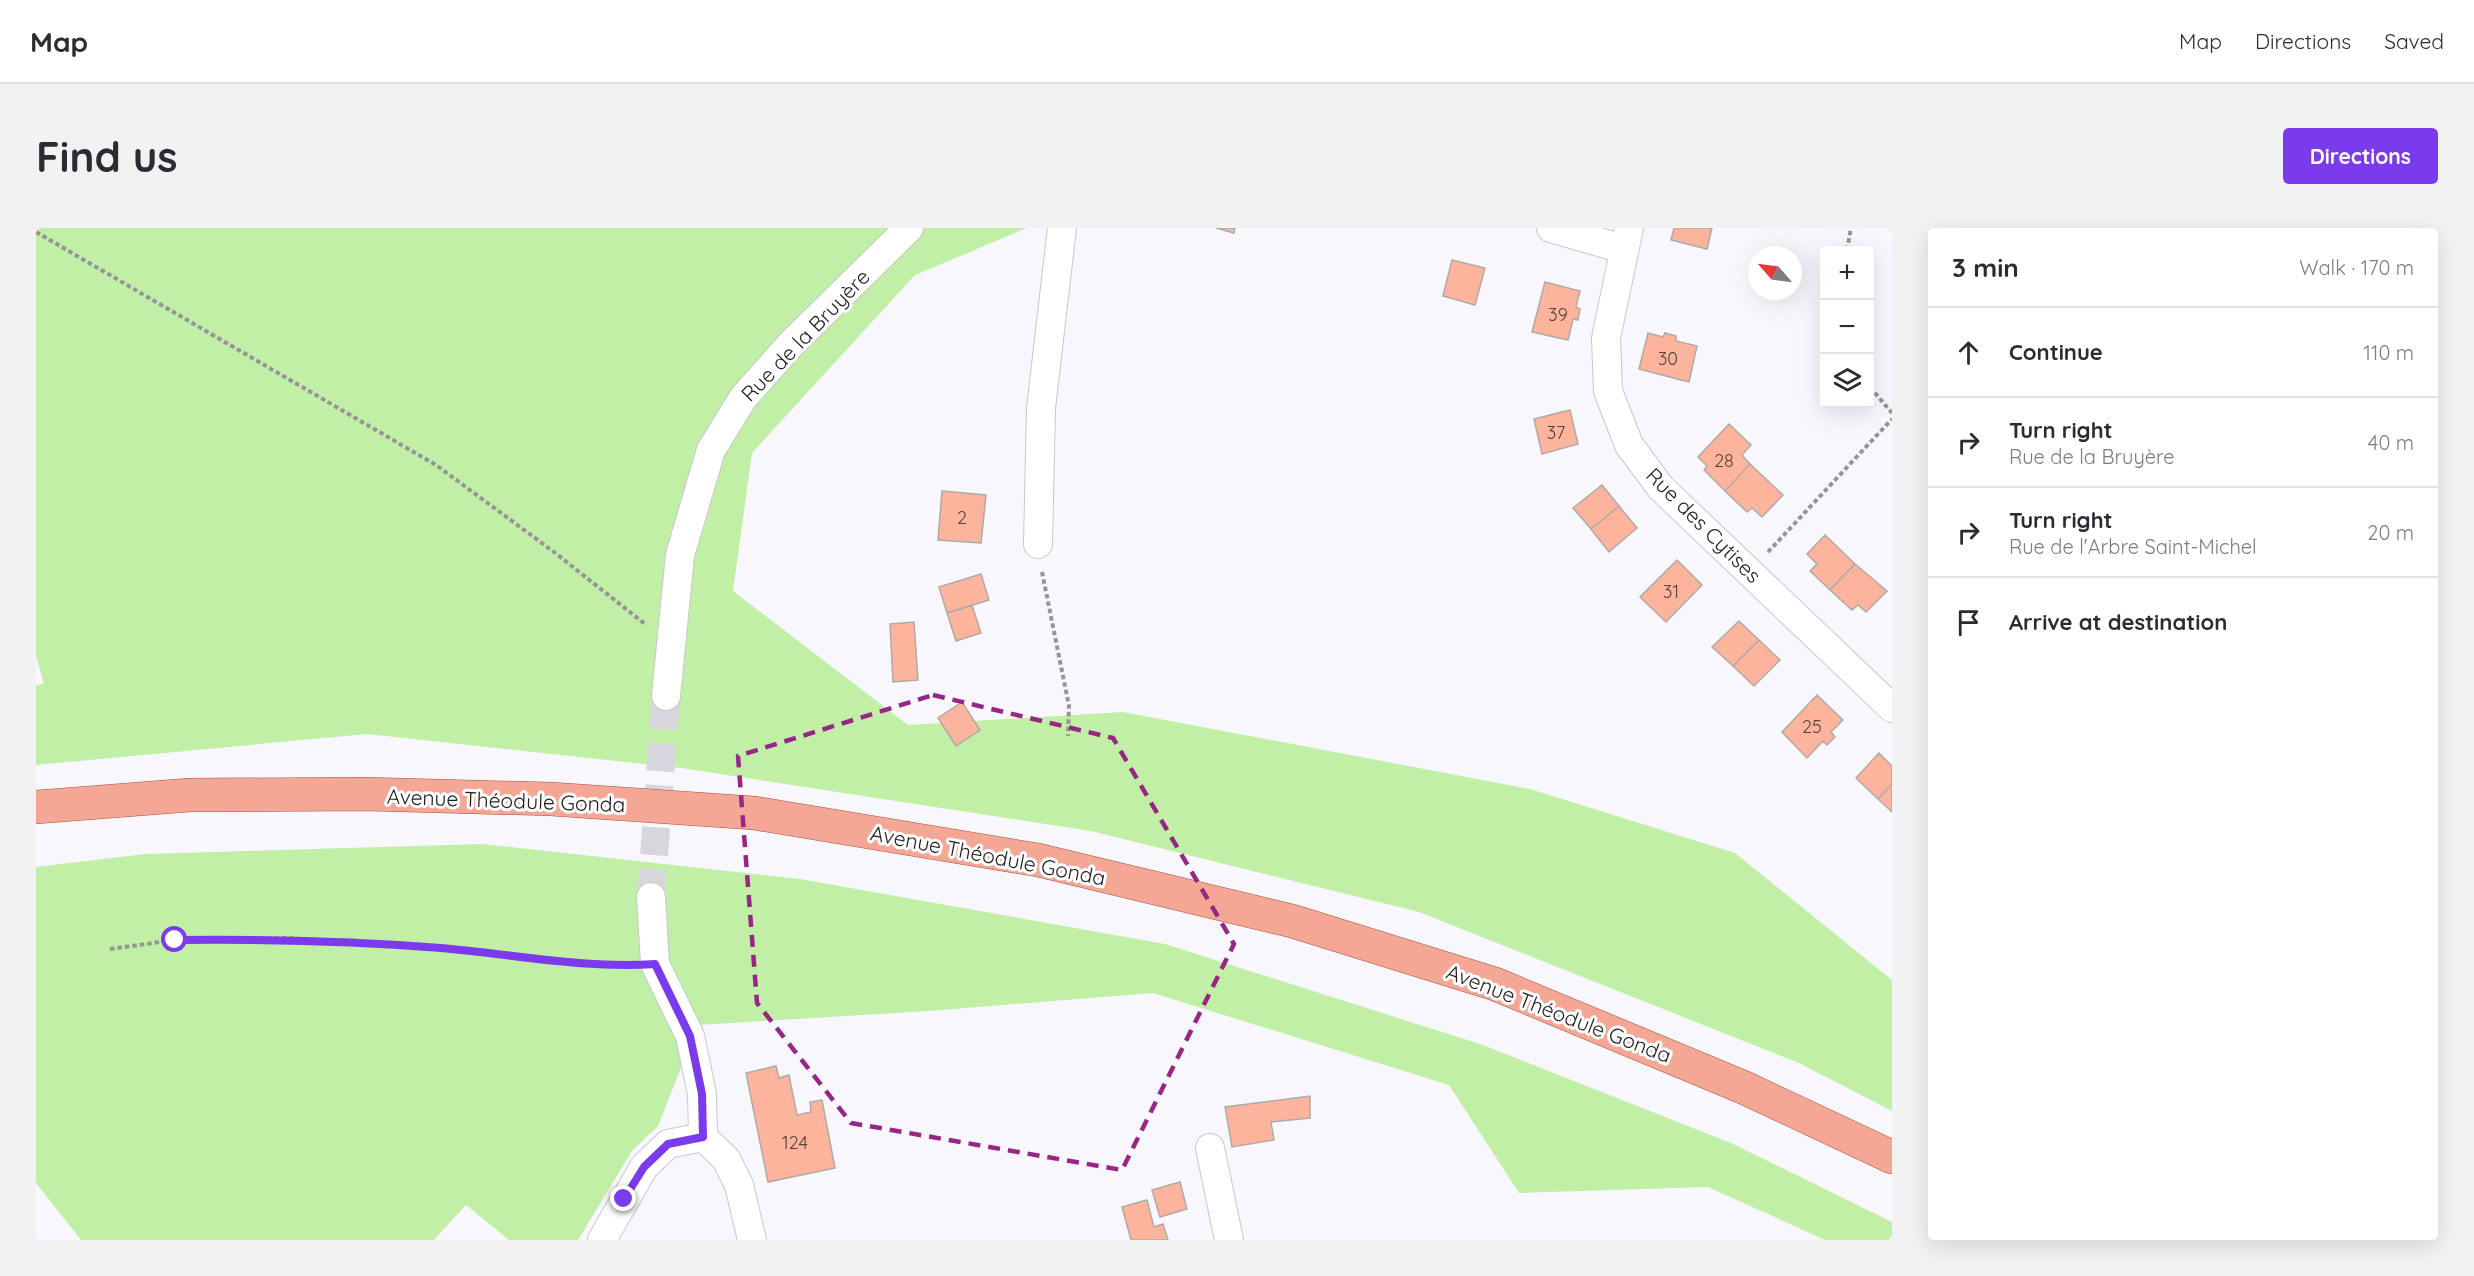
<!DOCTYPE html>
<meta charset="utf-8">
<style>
:root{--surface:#fff;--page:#f2f2f3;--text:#2b2b33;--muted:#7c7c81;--line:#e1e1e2;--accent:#7c3aed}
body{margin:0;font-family:Quicksand,sans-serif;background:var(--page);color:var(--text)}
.controls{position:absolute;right:18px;top:18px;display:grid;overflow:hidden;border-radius:6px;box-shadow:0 6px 24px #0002}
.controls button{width:54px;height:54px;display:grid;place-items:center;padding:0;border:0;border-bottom:2px solid var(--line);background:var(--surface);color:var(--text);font:30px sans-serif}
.compass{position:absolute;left:1712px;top:18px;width:54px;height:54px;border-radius:50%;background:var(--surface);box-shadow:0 6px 24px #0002;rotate:298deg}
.stop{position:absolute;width:18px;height:18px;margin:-14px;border:4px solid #7c3aed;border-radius:50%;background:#fff}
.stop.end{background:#7c3aed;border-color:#fff;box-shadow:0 2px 6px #0008}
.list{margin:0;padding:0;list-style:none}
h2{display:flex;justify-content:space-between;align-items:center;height:78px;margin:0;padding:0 24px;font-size:26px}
h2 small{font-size:20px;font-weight:400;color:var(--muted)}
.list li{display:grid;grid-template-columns:39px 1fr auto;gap:18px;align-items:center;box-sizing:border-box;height:90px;padding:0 24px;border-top:2px solid var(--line)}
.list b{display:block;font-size:22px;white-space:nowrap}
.list p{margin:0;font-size:20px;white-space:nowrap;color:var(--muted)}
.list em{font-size:20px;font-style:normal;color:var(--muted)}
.icon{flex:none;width:33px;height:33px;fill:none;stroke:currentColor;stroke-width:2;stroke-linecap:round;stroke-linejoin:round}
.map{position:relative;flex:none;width:1856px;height:1012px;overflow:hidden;border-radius:6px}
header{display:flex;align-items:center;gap:36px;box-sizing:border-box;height:84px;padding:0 30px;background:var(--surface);border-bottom:2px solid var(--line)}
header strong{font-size:28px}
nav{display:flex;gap:33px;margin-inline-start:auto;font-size:21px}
.intro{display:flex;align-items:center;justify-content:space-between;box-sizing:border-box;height:144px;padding:0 36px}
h1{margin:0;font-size:42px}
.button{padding:15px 27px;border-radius:6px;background:var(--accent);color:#fff;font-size:21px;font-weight:700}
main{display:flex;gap:36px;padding:0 36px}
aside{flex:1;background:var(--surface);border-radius:6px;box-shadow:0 6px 24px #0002}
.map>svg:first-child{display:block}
</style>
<header>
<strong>Map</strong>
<nav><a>Map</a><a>Directions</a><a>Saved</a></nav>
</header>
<div class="intro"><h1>Find us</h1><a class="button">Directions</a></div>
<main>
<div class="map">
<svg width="1856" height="1012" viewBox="0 0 1856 1012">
<rect width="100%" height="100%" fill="#f9f7fe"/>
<!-- green -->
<path fill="#c1efa6" d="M0 0H991L879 47 716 225 697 363 872 497 1087 484 1494 561 1699 625 1856 752V883L1763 835 1383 684 1055 603 645 540 331 506 0 537V457L8 456 0 428Z
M446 616 764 651 1129 716 1447 817 1695 915 1856 994V1012H1789L1672 959 1483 965 1413 857 1117 765 893 783 662 797 622 898 596 923 542 1012H473L430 977 398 1012H45L0 955V639L109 626Z"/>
<!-- building -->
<path fill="#fcb59c" stroke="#b0a9a6" stroke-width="1.5" d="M1180 0H1199L1198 5Z
M1638 0H1676L1671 21 1635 12Z
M1416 32 1449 40 1439 77 1407 68Z
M1509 54 1544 63 1540 79 1544 81 1542 92 1537 91 1532 112 1496 104Z
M1612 105 1627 109 1629 105 1640 108V113L1661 118 1653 154 1603 141Z
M1534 182 1542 216 1506 226 1498 191Z
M1693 196 1715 217 1706 227 1714 236 1689 263 1668 242 1671 238 1662 229Z
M1714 236 1747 267 1726 289 1716 280 1711 284 1689 263Z
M1566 257 1583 278 1555 301 1537 280Z
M906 263 950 267 945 315 902 312Z
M1583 278 1601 300 1573 324 1555 301Z
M1789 307 1819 336 1794 362 1774 343 1781 336 1771 326Z
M1641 332 1666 357 1630 394 1604 369Z
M1819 336 1851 363 1830 384 1822 377 1816 382 1794 362Z
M945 346 953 372 911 385 903 359Z
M936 377 945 405 920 413 911 385Z
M1703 393 1723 412 1697 438 1676 419Z
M878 394 882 452 857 454 854 396Z
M1723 412 1744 432 1718 458 1697 438Z
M1781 467 1807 492 1795 504 1799 509 1791 517 1787 513 1771 530 1746 504Z
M926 474 944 502 920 518 902 490Z
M1843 525 1856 538V556L1842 571 1820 550Z
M1856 556V584L1842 571Z
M740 838 743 850 753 847 761 887 775 884 774 874 786 872 799 940 732 954 710 845Z
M1274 868V890L1235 894 1238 912 1196 919 1189 879Z
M1144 954 1151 981 1124 989 1116 962Z
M1111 972 1118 999 1127 996 1132 1012H1095L1086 979Z"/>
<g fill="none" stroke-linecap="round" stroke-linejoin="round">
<!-- minor-tunnel -->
<path stroke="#d8d6dd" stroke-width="28" stroke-dasharray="28 14" stroke-linecap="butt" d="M615 669 630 468"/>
<defs>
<path id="minor" d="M1515 0 1587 21
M1593 0 1570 110 1572 163 1593 217 1625 260 1856 480
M1002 316 1005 180 1026 0
M630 468 644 327 675 222 707 170 755 116 873 0
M615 669 619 736 654 808 666 866 667 909
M667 909 690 931 703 957 716 1012
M1174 920 1193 1012
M566 1012 608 939 632 916 667 909"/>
<path id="major" d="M0 579 154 567 330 566 515 571 718 585 1002 632 1256 693 1459 756 1709 860 1856 929"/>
</defs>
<!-- minor casing -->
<use href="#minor" stroke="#c9c7ce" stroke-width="30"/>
<!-- major casing -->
<use href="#major" stroke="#a4513c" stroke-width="34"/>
<!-- path -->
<path stroke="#969499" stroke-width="4" stroke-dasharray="4.5 3" stroke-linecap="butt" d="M0 4 400 237 518 324 609 396
M1811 22 1815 0
M1834 159 1856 185
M1732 324 1856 191
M1006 344 1033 478 1032 508
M74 721 139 712 252 710 405 720 591 738"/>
<!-- minor -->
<use href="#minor" stroke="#fff" stroke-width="28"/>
<!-- major -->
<use href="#major" stroke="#f4a794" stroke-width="33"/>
</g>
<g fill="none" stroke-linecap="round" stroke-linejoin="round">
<!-- route -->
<path stroke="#7c3aed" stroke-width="8" d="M139 712C228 711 316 713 405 720 476 726 548 741 619 736L654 808 666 866 667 909 632 916 608 939 588 971"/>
</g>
<!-- marked area -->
<path fill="none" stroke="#972685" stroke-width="4.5" stroke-dasharray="12 8" stroke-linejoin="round" d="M897 467 1077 510 1198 716 1086 942 815 895 721 775 702 528Z"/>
<g text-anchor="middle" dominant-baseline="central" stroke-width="6" stroke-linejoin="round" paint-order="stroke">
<!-- number labels -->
<g font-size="18" fill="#55423e">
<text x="1522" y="86">39</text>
<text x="1632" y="130">30</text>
<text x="1520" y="204">37</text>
<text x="1688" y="232">28</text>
<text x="926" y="289">2</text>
<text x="1635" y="363">31</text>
<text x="1776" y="498">25</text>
<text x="759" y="914">124</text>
</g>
<!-- street labels -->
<g font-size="21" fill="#1d1c1f" stroke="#fff">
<text transform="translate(769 107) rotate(-46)">Rue de la Bruyère</text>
<text transform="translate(1668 297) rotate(45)">Rue des Cytises</text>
<text transform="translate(470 572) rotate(2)">Avenue Théodule Gonda</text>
<text transform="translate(952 627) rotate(11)">Avenue Théodule Gonda</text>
<text transform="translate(1523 785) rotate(21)">Avenue Théodule Gonda</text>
</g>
</g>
</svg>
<div class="controls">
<button>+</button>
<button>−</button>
<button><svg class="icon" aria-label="layers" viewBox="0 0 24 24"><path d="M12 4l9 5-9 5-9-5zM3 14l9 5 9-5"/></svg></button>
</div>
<svg class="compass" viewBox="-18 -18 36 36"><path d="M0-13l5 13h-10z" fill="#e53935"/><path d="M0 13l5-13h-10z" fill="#7c7c81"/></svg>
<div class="stop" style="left:139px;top:712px"></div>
<div class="stop end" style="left:588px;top:971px"></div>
</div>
<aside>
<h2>3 min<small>Walk · 170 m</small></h2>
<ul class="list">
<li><svg class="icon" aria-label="ahead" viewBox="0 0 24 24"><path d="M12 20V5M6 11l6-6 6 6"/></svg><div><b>Continue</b></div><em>110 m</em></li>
<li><svg class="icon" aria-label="right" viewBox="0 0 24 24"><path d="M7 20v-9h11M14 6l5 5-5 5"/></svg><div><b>Turn right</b><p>Rue de la Bruyère</p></div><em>40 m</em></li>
<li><svg class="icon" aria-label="right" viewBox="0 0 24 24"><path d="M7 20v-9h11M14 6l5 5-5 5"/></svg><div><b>Turn right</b><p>Rue de l'Arbre Saint-Michel</p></div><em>20 m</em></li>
<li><svg class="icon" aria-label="arrive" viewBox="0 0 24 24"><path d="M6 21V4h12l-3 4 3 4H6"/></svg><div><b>Arrive at destination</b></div></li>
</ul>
</aside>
</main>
